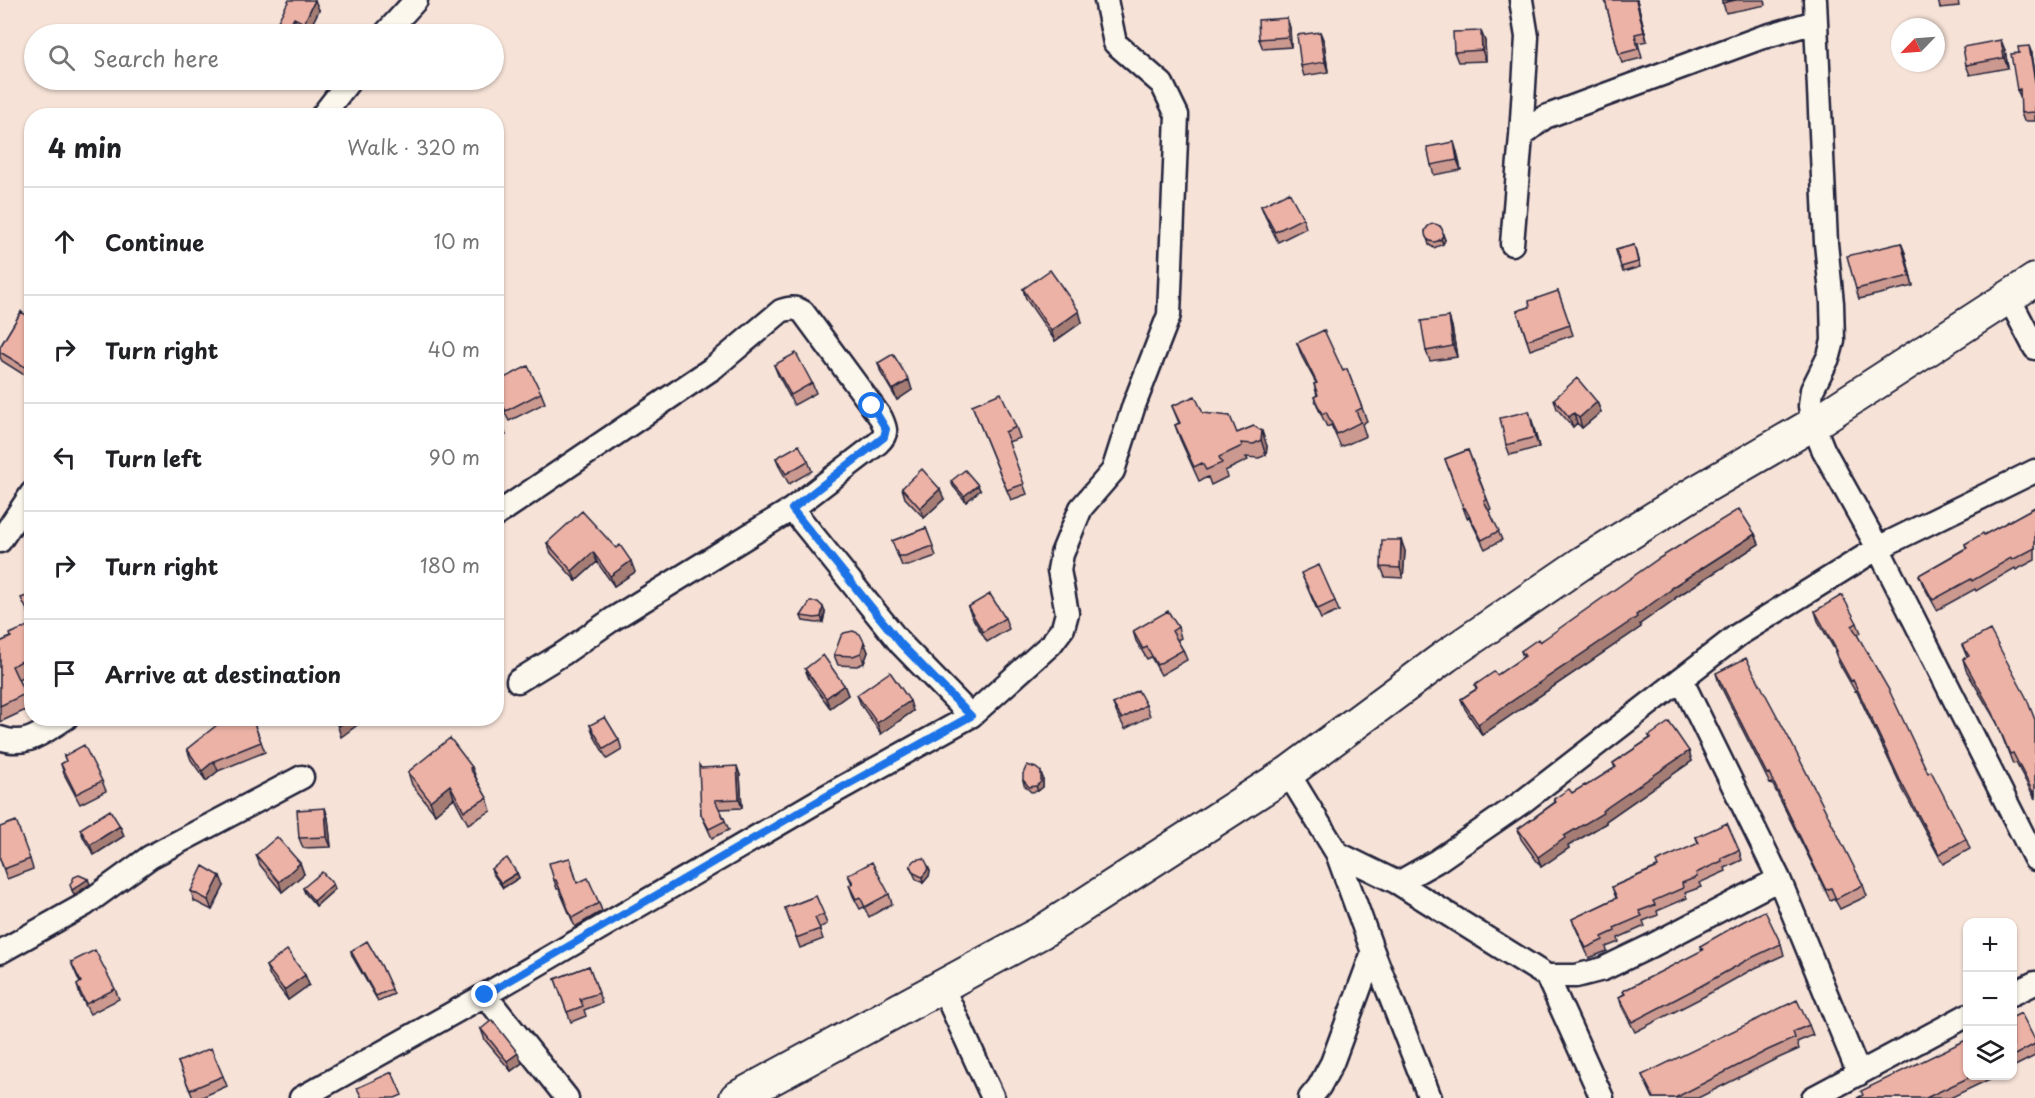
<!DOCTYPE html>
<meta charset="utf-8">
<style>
:root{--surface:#fff;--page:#f6f6f6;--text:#202124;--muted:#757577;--line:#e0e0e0}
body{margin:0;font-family:"Playpen Sans",sans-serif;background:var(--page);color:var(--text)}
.controls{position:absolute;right:18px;bottom:18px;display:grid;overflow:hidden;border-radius:12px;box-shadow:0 2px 4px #0004}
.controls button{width:54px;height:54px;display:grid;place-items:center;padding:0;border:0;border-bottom:2px solid var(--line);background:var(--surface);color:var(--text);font:30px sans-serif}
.compass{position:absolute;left:1891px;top:18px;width:54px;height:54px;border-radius:50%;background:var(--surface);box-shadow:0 2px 4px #0004;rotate:245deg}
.stop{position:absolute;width:18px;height:18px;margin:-14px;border:4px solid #1a73e8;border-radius:50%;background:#fff}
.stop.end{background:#1a73e8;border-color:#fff;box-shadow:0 2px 6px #0008}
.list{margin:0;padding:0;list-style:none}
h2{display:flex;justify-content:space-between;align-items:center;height:78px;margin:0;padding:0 24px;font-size:26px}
h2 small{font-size:20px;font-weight:400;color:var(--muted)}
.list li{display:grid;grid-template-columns:39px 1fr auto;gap:18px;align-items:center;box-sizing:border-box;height:108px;padding:0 24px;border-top:2px solid var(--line)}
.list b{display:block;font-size:22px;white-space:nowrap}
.list em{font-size:20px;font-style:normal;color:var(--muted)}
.icon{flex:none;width:33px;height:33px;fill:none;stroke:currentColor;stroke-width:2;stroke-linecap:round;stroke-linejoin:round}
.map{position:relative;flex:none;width:2035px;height:1098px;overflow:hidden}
.search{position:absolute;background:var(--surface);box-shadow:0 2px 4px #0004;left:24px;top:24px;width:480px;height:66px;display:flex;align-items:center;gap:15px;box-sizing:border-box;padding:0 21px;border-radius:33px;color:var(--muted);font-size:22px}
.panel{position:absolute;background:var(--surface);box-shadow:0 2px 4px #0004;left:24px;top:108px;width:480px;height:618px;border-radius:24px}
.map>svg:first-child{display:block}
</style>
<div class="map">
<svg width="2035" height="1098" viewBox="0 0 2035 1098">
<rect width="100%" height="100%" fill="#f6e2d7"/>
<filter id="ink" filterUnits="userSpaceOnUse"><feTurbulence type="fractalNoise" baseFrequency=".0167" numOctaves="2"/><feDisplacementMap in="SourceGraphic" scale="12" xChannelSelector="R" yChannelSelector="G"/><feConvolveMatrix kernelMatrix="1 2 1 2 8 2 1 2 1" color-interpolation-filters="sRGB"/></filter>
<g filter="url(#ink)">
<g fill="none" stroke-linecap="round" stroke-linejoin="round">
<defs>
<path id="street" d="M1815 0 1826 243 1832 303 1833 341 1829 356 1812 390 1810 406 1813 424 1823 449 1878 548 2035 859
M385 34 416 0
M322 116 350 80
M1521 136 1545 117 1760 38 1815 22
M1512 244 1521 136 1527 37 1521 0
M2009 298 2035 348
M792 509 901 644 971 716 1051 644 1063 628 1067 613 1059 570 1062 554 1081 508 1113 471 1134 405 1169 315 1177 115 1162 84 1115 43 1106 0
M496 515 713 368 781 311C790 308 795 307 803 312L881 418C886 429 888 434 878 443L792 509 613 619 564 653 518 681
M0 541 32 493
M1681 679 1779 879 1859 1074
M0 738C27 748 43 732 66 718
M1288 773 1337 853 1373 952 1430 1098
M1337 853 1398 883 1547 976H1576L1603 969 1651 946 1779 879
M1398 883 1437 861 1521 803 1738 635 1878 548 2035 471
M0 952 84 905 150 857 302 777
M1547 976 1602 1098
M942 986 993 1098
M2012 994 2035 983
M485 995 567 1098
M301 1098 485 995 825 797 971 716
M1310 1098 1319 1087 1332 1063 1373 952
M1813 1098 1968 1015"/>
<path id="secondary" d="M736 1098 1040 933 1288 773 1446 656 1582 563 1696 492 1813 424 2035 280"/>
</defs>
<!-- street casing -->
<use href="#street" stroke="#22223b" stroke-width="27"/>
<!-- secondary casing -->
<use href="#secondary" stroke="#22223b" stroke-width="36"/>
<!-- street -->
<use href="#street" stroke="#fbf7ec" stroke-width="22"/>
<!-- secondary -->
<use href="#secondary" stroke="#fbf7ec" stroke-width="32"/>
</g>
<!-- wall -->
<path fill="#cb998f" stroke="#22223b" stroke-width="1.5" d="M1605 0H1637L1647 41 1638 43 1642 58 1622 63 1619 54Z
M1722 0H1765L1766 5 1726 13Z
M1938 0H1958L1959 6 1940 8Z
M319 10 307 34 298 28 294 34H288L282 31 278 21Z
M1287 18 1290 28 1291 47 1263 49 1259 39Z
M1320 32 1324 42 1328 72 1304 76 1301 66Z
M1485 41 1486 61 1458 62 1454 52Z
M2005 50 2008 68 1970 75 1966 65Z
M2032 54 2035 73V121H2024L2021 113V98L2017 90Z
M1457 152 1461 170 1434 175 1431 165Z
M1261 206 1303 218 1306 228 1278 242 1265 216Z
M1440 226 1445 240 1443 244 1434 248 1429 245 1425 231Z
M1901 243 1905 253 1913 286 1859 299 1856 289Z
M1634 245 1640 267 1623 272 1616 250Z
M1023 289 1082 322 1055 341 1026 299Z
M1558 291 1573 335 1530 350 1517 311 1530 307Z
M21 312 29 378 2 361 0 357V347Z
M1449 317 1452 327 1457 357 1430 361 1426 351Z
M1297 343 1343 371 1347 369 1367 421 1362 424 1366 436 1341 447 1331 425 1327 427 1319 410 1314 397 1317 395 1314 384 1316 383 1302 357Z
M878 363 912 390 897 400 881 373Z
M774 365 812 383 816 393 794 405 778 375Z
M496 393H541L545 403 509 421 496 395Z
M1554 399 1597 402 1601 412 1582 428 1577 423 1573 427 1557 409Z
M972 405 1016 427 1020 438 1008 442 1027 494 1011 500Z
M1172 406 1203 413 1237 433 1254 426 1267 446 1266 455 1259 458 1246 457 1248 460 1225 471 1227 477 1211 485 1208 477 1199 481 1180 439 1175 425 1179 423Z
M496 415H498L506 435 496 439Z
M1532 421 1539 447 1510 455 1506 445Z
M1468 450 1491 509 1489 510 1502 540 1485 549 1469 517 1467 518 1445 459Z
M776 458 808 461 812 471 789 484 780 468Z
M951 481 980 490 966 502 953 486Z
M902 488 944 499 924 518 905 498Z
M2035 507V560L2016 570 2015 568 1976 591 1975 589 1937 610 1923 585 1919 575 1966 548 1965 544 1984 535Z
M926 528 936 556 908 566H902L892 541Z
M1755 534 1759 544 1675 598V599L1640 624 1641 627 1482 735 1465 709 1461 699 1476 689 1475 685 1497 675 1523 657 1521 651Z
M1401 540 1405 551 1403 578 1385 577 1381 567Z
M547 543 616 548 635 572 614 586 597 562 576 581 551 553Z
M1301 573 1335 601 1339 611 1321 619Z
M968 607 1005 618 1009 629 987 642 972 617Z
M1815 611 1857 623 1861 633 1857 635 1928 773 1966 839 1970 849 1943 864 1903 790 1856 690 1855 691 1839 663 1835 652H1836L1818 621Z
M825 612 823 622 817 623 803 621 801 616Z
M32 624V672L18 679 30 708 0 722V642L11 637Z
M1178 627 1181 638 1177 640 1183 650 1187 660 1161 675 1151 657 1147 659 1136 641 1133 631Z
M864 642 868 652 864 663 857 666 838 665 834 655Z
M1962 645 2035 720V799L2016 763 2013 764 1997 723 1966 670 1963 659 1967 657Z
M805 669 844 685 848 695 830 708 809 679Z
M1716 673 1863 885 1867 896 1840 909 1834 898 1830 900 1772 783 1770 784 1719 683Z
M857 695 913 711 881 734 861 705Z
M1113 704 1146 705 1150 716 1125 729 1117 714Z
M252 718 265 752 218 771 206 781 191 760 187 749Z
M590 725 619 740 622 750 607 759 594 736Z
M1649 736 1692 761 1606 821V823L1568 846 1569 848 1541 867 1521 839 1518 829 1555 802 1554 799 1572 793 1586 786 1615 768 1613 763 1650 738Z
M64 756 102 781 106 791 80 804 64 774 61 764 66 761Z
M701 768 740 775 742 808 720 809 729 830 712 838 701 814Z
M408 772 477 780 487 798 491 811 468 824 454 798 435 814 412 785Z
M1043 778V787L1038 791 1031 792 1024 785 1023 780Z
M325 808 328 818 331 847 303 848 299 838Z
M120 826 124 836 94 855 84 839 80 829Z
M1696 837 1739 850 1742 860 1725 868 1726 871 1699 883 1701 887 1685 893 1687 898 1657 911 1658 915 1643 921 1645 926 1618 938 1619 942 1606 947 1607 951 1589 958 1572 919 1616 898 1612 887 1657 867 1698 843Z
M256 855 300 863 304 874 282 892 260 865Z
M570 858 577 882 599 903 602 911 575 927 559 889H557L554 880Z
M0 859H30L33 869 7 879Z
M910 866 930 871 929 876 923 883 916 879Z
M491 869 517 873 519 878 503 888 493 874Z
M848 875 889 894 892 904 869 917 864 907 860 909 853 896 849 885 852 884Z
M333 884 335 889 316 906 305 893 303 888Z
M224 886 212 910 194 901 191 891Z
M816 896 827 924 819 928 823 939 800 948 785 908Z
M1781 944 1784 955 1753 969 1703 997 1635 1032 1622 1007 1619 997 1624 994 1623 991 1702 951 1700 946Z
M351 951 381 965 394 994 378 1001 352 956Z
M71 962 115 989 119 999 90 1014 80 995 77 985 80 983Z
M266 966 305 975 309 985 288 1000 270 976Z
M589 966 602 1003 584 1010 586 1016 571 1022 555 979Z
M2013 1017 2035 1040V1056L2013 1067Z
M1809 1025 1813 1035 1797 1042 1799 1049 1772 1061 1698 1098H1653L1642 1075Z
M481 1029 522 1063 511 1071 485 1040Z
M178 1062 223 1076 227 1086 200 1098H193Z
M1968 1076H1996L1950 1098H1857Z"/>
<!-- shaded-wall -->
<path fill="#a57d74" stroke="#22223b" stroke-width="1.5" d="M315 0 319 10 307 34 304 23Z
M1636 0H1637L1647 41 1644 32Z
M294 18 298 28 294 34H291L289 27Z
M1287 18 1290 28 1291 47 1288 37Z
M1481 31 1485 41 1486 61 1482 50Z
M1320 32 1324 42 1328 72 1325 62Z
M2001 40 2005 50 2008 68 2004 58Z
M2029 46 2032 54 2035 73V82Z
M1454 142 1457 152 1461 170 1457 160Z
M1443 235 1445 240 1443 244 1441 239Z
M1901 243 1905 253 1913 286 1910 276Z
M1079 311 1082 322 1055 341 1051 331Z
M1449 317 1452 327 1457 357 1453 346Z
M32 357V373L29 378 25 367Z
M909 380 912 390 897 400 893 390Z
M1597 402 1601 412 1582 428 1579 418Z
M1529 411 1532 421 1539 447 1535 437Z
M1574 413 1577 423 1573 427 1569 417Z
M1262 431 1267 446 1266 455 1261 440Z
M978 485 980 490 966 502 964 496Z
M940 489 944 499 924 518 920 508Z
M1755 534 1759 544 1675 598V599L1640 624 1641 627 1482 735 1478 724 1636 615 1671 588Z
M1401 540 1405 551 1403 578 1400 568Z
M593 552 597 562 576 581 572 571Z
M631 561 635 572 614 586 610 576Z
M823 607 825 612 823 622 821 617Z
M864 642 868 652 864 663 861 653Z
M844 685 848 695 830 708 826 698Z
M910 701 913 711 881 734 877 723Z
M349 718H367L341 737 338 727Z
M1689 751 1692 761 1606 821V823L1568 846 1569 848 1541 867 1538 857 1564 836Z
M214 761 218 771 206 781 202 771Z
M737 766 740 775 742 808 739 799Z
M472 767 477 780 475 781 470 768Z
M1041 772 1043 778V787L1038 791 1036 786Z
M450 785 454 798 435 814 430 801Z
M325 808 328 818 331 847 327 837Z
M120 826 124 836 94 855 90 845Z
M300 863 304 874 282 892 279 882Z
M928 866 930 871 929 876 923 883 922 877Z
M517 873 519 878 503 888 501 883Z
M220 876 224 886 212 910 208 900Z
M88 879 90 884 74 895 72 890Z
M333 884 335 889 316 906 314 901Z
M305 975 309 985 288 1000 284 990Z
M518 1053 522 1063 511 1071 507 1061Z"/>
<!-- building -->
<path fill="#ecb2a6" stroke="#22223b" stroke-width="1.5" d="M289 0H315L304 23 294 18 289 27 278 21Z
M1605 0H1636L1644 32 1635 34 1638 49 1619 54Z
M1722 0H1736L1722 3Z
M1287 18 1288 37 1259 39 1258 20Z
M1481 31 1482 50 1454 52 1453 32Z
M1320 32 1325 62 1301 66 1297 35Z
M2001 40 2004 58 1966 65 1963 47Z
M2029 46 2035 82V112L2021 113 2020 89 2017 90 2011 54 2019 53 2018 47Z
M1454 142 1457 160 1431 165 1427 147Z
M1289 192 1303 218 1275 232 1261 206Z
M1425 233a9 9 0 1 1 18 0a9 9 0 1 1-18 0Z
M1901 243 1910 276 1856 289 1847 256Z
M1634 245 1638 262 1621 267 1616 250Z
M1050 270 1079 311 1051 331 1023 289Z
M1558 291 1570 325 1527 340 1517 311 1530 307 1529 301Z
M21 312 32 318V357L25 367 0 352V347Z
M1449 317 1453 346 1426 351 1421 321Z
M1324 330 1343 371 1347 369 1362 408 1356 411 1361 422 1337 434 1326 412 1322 414 1314 397 1318 395 1314 384 1317 383 1297 343Z
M796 353 812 383 791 395 774 365Z
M893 354 909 380 893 390 878 363Z
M528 366 541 393 506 411 496 393V382Z
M1577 378 1597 402 1579 418 1574 413 1569 417 1554 399Z
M1001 393 1016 427 1005 432 1024 484 1007 490 972 405Z
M1195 396 1203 413 1230 416 1237 433 1254 426 1262 431 1261 440 1254 444 1241 443 1242 446 1219 457 1222 463 1206 470 1202 463 1194 467 1175 425 1180 423 1172 406Z
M1529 411 1535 437 1506 445 1500 418Z
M496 415H498L504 430 496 433Z
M799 445 808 461 786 474 776 458Z
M1468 450 1487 500 1484 501 1499 531 1482 540 1465 508 1464 509 1445 459Z
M922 469 940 489 920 508 902 488Z
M965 470 978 485 964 496 951 481Z
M2035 507V548L2012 560 2011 558 1972 581 1971 579 1933 600 1919 575 1967 548 1965 544 1983 533 1984 535Z
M1739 509 1755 534 1671 588 1672 589 1636 615 1637 617 1478 724 1461 699 1477 689 1475 685 1494 672 1497 675 1525 656 1521 651 1538 639 1540 642 1658 559Z
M582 511 616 548 620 545 631 561 610 576 593 552 572 571 547 543Z
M926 528 933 546 905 556H898L892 541Z
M1382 540H1401L1400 568 1381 567Z
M1319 565 1335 601 1318 609 1301 573Z
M32 594V615L30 616 21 598Z
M990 594 1005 618 983 632 968 607Z
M1842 595 1857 623 1852 626 1889 690 1928 773 1931 771 1966 839 1939 854 1900 780 1853 680 1851 681 1835 652 1837 651 1815 611Z
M810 602H818L823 607 821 617 815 618 801 616Z
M1168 611 1178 627 1172 631 1183 650 1157 665 1147 647 1143 649 1133 631Z
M32 624V656L12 666 25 694 0 706V642L11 637 10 634Z
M1990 630 2026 697 2035 720V796L2013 753 2010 754 1993 713 1963 659 1969 656 1962 645Z
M853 631 860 634 864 642 861 653 853 656 834 655 841 636 844 633Z
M823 655 844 685 826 698 805 669Z
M1746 658 1791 742 1863 885 1836 899 1831 888 1826 890 1769 773 1767 774 1716 673Z
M890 672 910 701 877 723 857 695Z
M1138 690 1146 705 1122 719 1113 704Z
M605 717 619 740 604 749 590 725Z
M221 718H252L261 742 214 761 202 771 187 749 218 724 216 720Z
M334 718H349L338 727Z
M1669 722 1689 751 1602 811 1603 813 1564 836 1565 838 1538 857 1518 829 1556 802 1554 799 1569 789 1572 793 1585 785 1586 786 1616 767 1613 763 1651 738 1649 736Z
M450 738 472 767 470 768 487 798 464 811 450 785 430 801 408 772Z
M84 745 102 781 76 794 61 764 66 761 64 756Z
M699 765 701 768 737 766 739 799 715 800 725 821 709 829 701 814Z
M1027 765 1036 768 1041 772V782L1036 786 1029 787 1023 780V774Z
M325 808 327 837 299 838 297 810Z
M110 810 120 826 90 845 80 829Z
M16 821 30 859 4 869 0 859V827Z
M1727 823 1739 850 1721 858 1722 861 1696 873 1697 877 1682 883 1683 888 1653 901 1655 905 1639 911 1642 916 1614 928 1615 931 1602 937 1603 940 1586 948 1572 919 1617 898 1612 887 1658 867 1656 862 1699 843 1696 837Z
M277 837 300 863 279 882 256 855Z
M507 858 517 873 501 883 491 869Z
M570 858 577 883 588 878 599 903 572 918 556 880H554L549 863Z
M924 858 928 866 927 871 922 877 914 873 910 866 915 860Z
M872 862 889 894 865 907 860 897 856 899 849 885 853 883 848 875Z
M203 866 220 876 208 900 191 891Z
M322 872 333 884 314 901 303 888Z
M79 875 88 879 72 890 70 885 74 877Z
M816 896 824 914 815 918 820 929 796 938 785 908Z
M1765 911 1781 944 1749 959 1699 987 1632 1022 1619 997 1625 994 1623 991 1703 950 1700 946 1744 921Z
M367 941 381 965 392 989 376 996 351 951Z
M95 950 115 989 86 1004 77 985 81 982 71 962Z
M287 950 305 975 284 990 266 966Z
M589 966 599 993 580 999 583 1006 567 1012 555 979Z
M1797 1000 1809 1025 1793 1032 1795 1038 1768 1050 1675 1098H1654L1642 1075Z
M2021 1013 2035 1040V1044L2013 1056V1017Z
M492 1020 518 1053 507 1061 481 1029Z
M1968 1039V1076H1972L1926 1098H1857L1863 1095 1861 1091Z
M211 1048 223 1076 190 1090 178 1062Z
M392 1072 402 1095 395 1098H362L357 1088Z"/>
</g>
<g fill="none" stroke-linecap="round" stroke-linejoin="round" filter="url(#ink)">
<!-- route -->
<path stroke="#1a73e8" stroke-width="8" d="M485 995 825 797 971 716 901 644 792 509 884 437 886 429 872 406"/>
</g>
</svg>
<div class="controls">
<button>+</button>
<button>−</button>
<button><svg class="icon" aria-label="layers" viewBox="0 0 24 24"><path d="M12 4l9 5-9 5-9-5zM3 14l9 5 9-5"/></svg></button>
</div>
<svg class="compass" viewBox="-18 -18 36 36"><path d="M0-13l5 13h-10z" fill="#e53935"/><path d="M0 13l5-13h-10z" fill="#757577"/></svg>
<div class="stop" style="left:872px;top:406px"></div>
<div class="stop end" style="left:485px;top:995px"></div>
<div class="search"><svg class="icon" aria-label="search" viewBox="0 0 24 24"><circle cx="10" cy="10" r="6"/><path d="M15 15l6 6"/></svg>Search here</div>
<section class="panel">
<h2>4 min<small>Walk · 320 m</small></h2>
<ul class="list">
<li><svg class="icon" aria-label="ahead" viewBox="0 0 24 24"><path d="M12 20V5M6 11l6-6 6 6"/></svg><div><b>Continue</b></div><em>10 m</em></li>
<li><svg class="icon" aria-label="right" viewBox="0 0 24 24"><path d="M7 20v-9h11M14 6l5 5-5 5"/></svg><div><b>Turn right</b></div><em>40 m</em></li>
<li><svg class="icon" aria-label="left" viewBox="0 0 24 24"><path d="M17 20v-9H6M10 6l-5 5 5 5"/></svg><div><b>Turn left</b></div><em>90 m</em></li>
<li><svg class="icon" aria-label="right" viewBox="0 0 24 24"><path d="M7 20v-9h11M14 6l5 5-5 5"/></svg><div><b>Turn right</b></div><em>180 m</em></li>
<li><svg class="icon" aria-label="arrive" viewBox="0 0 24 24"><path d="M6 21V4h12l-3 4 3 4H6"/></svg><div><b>Arrive at destination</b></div></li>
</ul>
</section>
</div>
